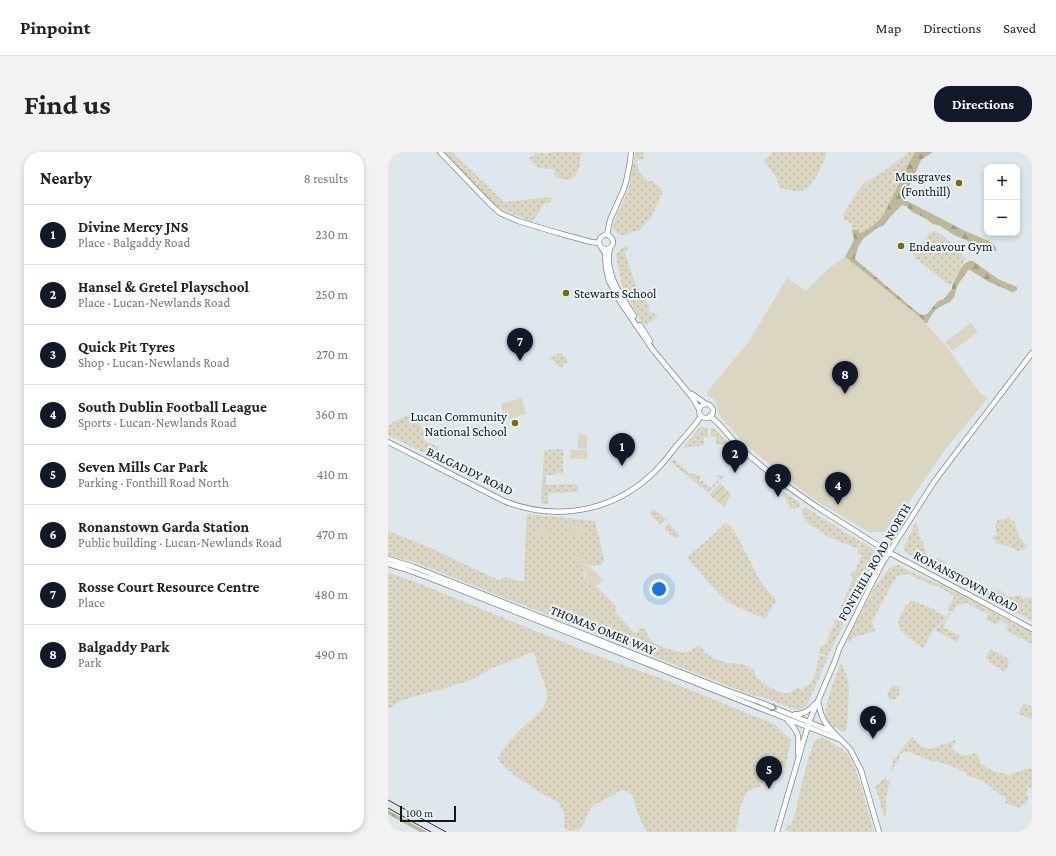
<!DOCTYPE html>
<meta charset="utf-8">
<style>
:root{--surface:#fff;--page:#f2f2f2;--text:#222;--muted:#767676;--line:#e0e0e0;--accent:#111827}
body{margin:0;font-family:"Crimson Pro",serif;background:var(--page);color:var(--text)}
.controls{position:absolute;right:12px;top:12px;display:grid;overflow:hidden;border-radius:8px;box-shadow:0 2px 6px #0003}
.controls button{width:36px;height:36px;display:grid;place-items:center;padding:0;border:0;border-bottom:1px solid var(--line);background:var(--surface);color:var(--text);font:20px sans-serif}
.scale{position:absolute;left:12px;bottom:10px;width:56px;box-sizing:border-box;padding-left:4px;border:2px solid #151819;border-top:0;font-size:11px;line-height:14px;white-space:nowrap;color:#151819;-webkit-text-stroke:3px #ebf5f9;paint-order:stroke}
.you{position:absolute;left:271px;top:437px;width:14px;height:14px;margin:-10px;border:3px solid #fff;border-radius:50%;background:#1a73e8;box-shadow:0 0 0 6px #1a73e833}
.badge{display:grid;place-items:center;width:26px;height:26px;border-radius:50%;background:var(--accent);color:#fff;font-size:13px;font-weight:700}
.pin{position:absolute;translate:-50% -33px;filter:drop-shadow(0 1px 2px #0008)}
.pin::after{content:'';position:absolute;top:21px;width:14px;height:12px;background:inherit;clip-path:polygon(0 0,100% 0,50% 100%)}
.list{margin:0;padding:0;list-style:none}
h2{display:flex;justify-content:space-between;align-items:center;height:52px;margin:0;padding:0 16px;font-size:17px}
h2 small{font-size:13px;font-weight:400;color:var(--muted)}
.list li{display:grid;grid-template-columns:26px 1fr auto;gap:12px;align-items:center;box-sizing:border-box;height:60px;padding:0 16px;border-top:1px solid var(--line)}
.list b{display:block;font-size:15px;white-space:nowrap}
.list p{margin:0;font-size:13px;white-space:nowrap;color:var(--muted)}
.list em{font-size:13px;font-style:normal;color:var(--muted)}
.map{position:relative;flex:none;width:644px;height:680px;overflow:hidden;border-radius:16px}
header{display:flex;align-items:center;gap:24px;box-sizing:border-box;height:56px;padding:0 20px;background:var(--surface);border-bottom:1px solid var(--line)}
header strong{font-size:19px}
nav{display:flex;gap:22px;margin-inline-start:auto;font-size:14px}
.intro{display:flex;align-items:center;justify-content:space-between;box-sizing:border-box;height:96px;padding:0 24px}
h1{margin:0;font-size:28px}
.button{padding:10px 18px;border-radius:16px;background:var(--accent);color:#fff;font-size:14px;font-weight:700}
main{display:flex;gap:24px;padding:0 24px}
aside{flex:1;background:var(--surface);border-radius:16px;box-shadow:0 2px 6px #0003}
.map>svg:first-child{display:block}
</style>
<header>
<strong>Pinpoint</strong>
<nav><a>Map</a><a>Directions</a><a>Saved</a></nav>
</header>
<div class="intro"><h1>Find us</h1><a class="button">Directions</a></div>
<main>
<aside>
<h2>Nearby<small>8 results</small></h2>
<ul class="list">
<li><span class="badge">1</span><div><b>Divine Mercy JNS</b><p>Place · Balgaddy Road</p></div><em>230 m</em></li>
<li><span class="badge">2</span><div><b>Hansel &amp; Gretel Playschool</b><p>Place · Lucan-Newlands Road</p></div><em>250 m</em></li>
<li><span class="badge">3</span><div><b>Quick Pit Tyres</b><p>Shop · Lucan-Newlands Road</p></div><em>270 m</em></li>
<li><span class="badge">4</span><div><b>South Dublin Football League</b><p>Sports · Lucan-Newlands Road</p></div><em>360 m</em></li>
<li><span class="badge">5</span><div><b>Seven Mills Car Park</b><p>Parking · Fonthill Road North</p></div><em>410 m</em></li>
<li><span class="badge">6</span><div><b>Ronanstown Garda Station</b><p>Public building · Lucan-Newlands Road</p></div><em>470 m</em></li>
<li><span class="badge">7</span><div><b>Rosse Court Resource Centre</b><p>Place</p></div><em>480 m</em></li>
<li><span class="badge">8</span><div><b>Balgaddy Park</b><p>Park</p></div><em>490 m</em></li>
</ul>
</aside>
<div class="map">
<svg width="644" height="680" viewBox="0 0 644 680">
<defs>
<pattern id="grass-dots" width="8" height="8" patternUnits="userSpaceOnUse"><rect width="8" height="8" fill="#dad6c2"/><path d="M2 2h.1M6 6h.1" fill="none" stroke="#bab7a6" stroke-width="1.8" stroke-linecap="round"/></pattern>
<pattern id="forest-firs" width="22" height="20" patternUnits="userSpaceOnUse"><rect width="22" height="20" fill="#beb798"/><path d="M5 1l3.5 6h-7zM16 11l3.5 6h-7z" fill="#a29d82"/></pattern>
<pattern id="garden-furrows" width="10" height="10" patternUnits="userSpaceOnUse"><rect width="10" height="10" fill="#dad6c2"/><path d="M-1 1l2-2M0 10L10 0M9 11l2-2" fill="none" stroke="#bab7a6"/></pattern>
</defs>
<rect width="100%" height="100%" fill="#dee7eb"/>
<!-- grass -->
<path fill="url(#grass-dots)" d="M54 0H64L116 50 162 45 165 47 161 51 156 52 144 70 122 61 108 54Z
M165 0H193C192 17 189 36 167 24L166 19 163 17 151 16 141 6 149 1 159 2Z
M247 0H255L256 3 255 7 251 8 248 10 250 13V18L260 30 264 28 275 39 264 64 254 76 250 79 244 80 235 84 230 81 225 76C227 63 235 52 240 39 243 30 242 20 245 11H246Z
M385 0H439C435 11 426 37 413 39 407 40 400 37 393 37L392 36 389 27 376 8Z
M521 0H538L504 55 487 74 473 83 463 76 464 72 456 67 455 63 466 45 476 31 495 20Z
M547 79 550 80 553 82 573 99 574 104 578 106 562 134 528 106 526 103 527 100 543 80Z
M240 94 241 97 238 99 237 101 247 131 262 155 260 158 262 161 264 160 268 163H270L269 165V166L259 172 254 170 235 137 228 104C230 98 234 96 240 94Z
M173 201 180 208 173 216 162 206 163 205Z
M25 261 38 284 36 286V288L50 295 52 294 46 304 45 305 43 304 0 283V276L3 271Z
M312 275 320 276V285H316V293L295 296Z
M322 276 327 277 341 293H328V285H323Z
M175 297V321H167V323H158V333L188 332V334H190V342L189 340 174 341H161L160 352H153L156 298Z
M286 307 301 321 314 324 315 325H312V329H315V331L319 333V335H325V332L328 331V329H331V325L328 324 329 323H334L335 325 320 341 283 310Z
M396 340 412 351C412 355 409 357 405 357L403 356 395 343V342Z
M416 355H417L473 390 470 397 441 385 420 371 414 363V359Z
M266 357 278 367 272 373 262 362V359Z
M139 362 207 369 216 408 213 413 192 414 195 417 196 427 200 432 207 433 228 454 227 460 241 475V476L244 479 249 481 252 478 250 476H256C259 481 260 486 265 490 269 494 292 501 298 500 304 499 307 494 312 494 321 507 331 509 346 512L347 511 352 513 353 511 366 518C367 521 367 524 370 526 375 532 393 543 401 541 404 540 407 537 409 535L414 538 417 533 418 534 421 533 427 523 431 503 440 505 425 540H424V541C421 549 419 558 409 558L374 545 363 543 26 410 0 404V379L45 397 61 405 111 428 117 425 136 430Z
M620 363 622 368 626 369 631 385 633 386 639 396 630 399H628C624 393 614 394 608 391L607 388 603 387 609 381 607 373 611 367H618Z
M528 369 532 388 535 390 539 403 546 408 551 406 558 411C557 417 561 423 567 422 568 422 573 420 574 420L582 425C584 431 590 433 596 436 602 434 606 440 613 439L621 445 633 443 635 447 644 445V469L519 401 516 398V396Z
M281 371 290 381 291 384 289 386H286L276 377Z
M337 371 342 374 347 380 371 427 379 438 388 447V449L377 467 346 453 338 449 330 441 300 407V404L324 384Z
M474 390C478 393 485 395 487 400 490 407 479 423 475 430L462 424 463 421 467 419 474 403 469 401Z
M507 413H510L532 424 556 434 644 481V492L618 478 620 473 612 468 609 473 598 467 600 462 578 451 568 454 565 460 559 457 566 445 562 442V441L547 433 546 434 520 422 509 424 506 431 505 430 484 470 487 479 470 484 463 487 464 492 460 489V486L485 438 502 415 503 416Z
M0 421 7 423 30 431 204 502 280 529 388 573 403 588 397 616 385 610 377 628 372 634 359 640 353 652 348 680H259C253 669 247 657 245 644L239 639 234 638 206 653 202 657 195 673 191 677 185 679 177 677 176 674 177 664 171 651 167 648 158 644 126 623 113 611 110 606C116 596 124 585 133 577 141 569 160 557 159 544 159 536 154 527 152 520 149 513 149 506 145 500L128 507 104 516 89 525 79 529 58 536 14 548 0 557Z
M465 426 476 431 459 461 452 457Z
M523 449 528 450 543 456 558 465 554 471 546 477 535 496 516 482C507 475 510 468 515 459 517 455 519 452 523 449Z
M562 459 563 460 555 475 572 484 569 490 547 478 555 471Z
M448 467 456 471 440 504 430 501 433 494 437 493Z
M603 497 617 505 620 507 621 511 617 520 600 510 601 508 597 506Z
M453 511 459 524 461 536 459 574 458 578 455 580C450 578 441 573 438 567 434 558 449 520 453 511Z
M505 533 511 535C513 540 510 545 506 548 502 548 500 546 499 543L503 535Z
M636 551 644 555V567L630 562Z
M524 585 534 595 543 597 569 587 564 595 566 599 575 604 588 601 593 612 605 619 621 623 641 616 644 617V637L641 635 638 641 641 645 637 653H634L632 656 617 651 618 646C615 644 612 643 610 641 600 634 594 625 581 625L576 620 566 615 548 609 545 610 519 599 513 602 504 619 503 615C507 604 516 594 524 585Z
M433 586 438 587 454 597 460 603 465 611 471 627 486 680H403L398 678V672L403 674 406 665 420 607 426 590 428 588Z
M497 626H498V628H502L498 646V664L496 665 492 649 487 635Z"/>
<!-- forest -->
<path fill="url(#forest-firs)" d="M527 0H545L533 8 517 43V48L579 80 601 89 607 94 608 98V99H604L566 83 552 74 545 72 535 65 524 60 518 54 514 53 503 64 495 74 491 75 476 86 471 93 467 105V107L530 161 534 163 539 162 550 149 556 147 564 137V134L571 119 576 112 581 109H585L610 127 629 135V138L626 140H624L601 130 582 118H580C576 125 566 135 567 144 565 146 563 150 560 151 556 153 553 154 549 157 544 161 542 166 539 171H534L459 107 457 105 466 88 464 78H468L472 81C483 77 489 71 496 62L523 7Z
M0 658 39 680H32L0 662Z"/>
<!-- park -->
<path fill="#dad6c2" d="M456 105 460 107 532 165 558 194 592 241 600 246 559 295 501 379 491 380H481L427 348 392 321 354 289 332 264 327 248 319 243V240L360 191 399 126 418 139 440 117Z
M583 171 590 180 564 199 557 190Z
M134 246 138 262 117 268 113 252Z
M190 282 199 283V297H190Z
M182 298H199V307H182Z
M179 373 196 374V383L179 382Z
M149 375 162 376 161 384H148Z
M188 401 215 428 208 434 207 433C193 432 199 425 196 417 189 413 185 411 185 403Z"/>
<!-- garden -->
<path fill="url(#garden-furrows)" d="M332 331 343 342 336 355 321 343Z"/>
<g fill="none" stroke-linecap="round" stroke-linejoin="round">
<defs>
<path id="secondary" d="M52 0 102 52 112 61 130 69 170 81 203 90 211 91
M211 90a7 7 0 1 1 14 0a7 7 0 1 1-14 0Z
M219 83 222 68 235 39 238 30 242 10 243 0
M213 95 217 101 218 116 221 129 231 148 265 198 304 245 311 257
M222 96C216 121 233 143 246 164
M252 173 262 189
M304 242 318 252
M311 259a7 7 0 1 1 14 0a7 7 0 1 1-14 0Z
M322 264 332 273 351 295 364 306 389 327 429 355 502 401 585 445 644 477
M0 290 116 349C166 369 221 361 262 324 273 315 281 303 290 292 298 283 307 274 313 264
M0 407 26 415 335 537 374 551 445 580 462 597 473 618 491 680
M0 412 17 417 52 430 453 588
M430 549C433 563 434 568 444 579
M407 562C415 563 421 559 427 552
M400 569C412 580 411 587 410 602
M389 680 421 570 447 509 451 497 482 435 495 410 546 330 564 306 644 201"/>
</defs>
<!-- secondary casing -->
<use href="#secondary" stroke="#7f888b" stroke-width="6"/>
<!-- secondary -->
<use href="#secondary" stroke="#fff" stroke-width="4.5"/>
<!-- rail -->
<path stroke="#2f3234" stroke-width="1" d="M0 648 58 680
M0 656 43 680"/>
</g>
<!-- one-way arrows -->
<defs><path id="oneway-chevron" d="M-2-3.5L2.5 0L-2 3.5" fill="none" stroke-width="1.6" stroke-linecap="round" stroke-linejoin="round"/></defs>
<use stroke="#969798" href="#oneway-chevron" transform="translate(386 556) rotate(23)"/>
<!-- markers -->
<g fill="#7d6a01" stroke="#ebf5f9" stroke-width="1.5">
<circle cx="571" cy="31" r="4"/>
<circle cx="513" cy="94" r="4"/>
<circle cx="178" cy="141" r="4"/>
<circle cx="127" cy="271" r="4"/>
</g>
<g text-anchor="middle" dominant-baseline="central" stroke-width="4" stroke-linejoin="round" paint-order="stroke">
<!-- poi labels -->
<g font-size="13" fill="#151819" stroke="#ebf5f9" text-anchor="end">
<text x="563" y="24">Musgraves<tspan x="563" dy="15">(Fonthill)</tspan></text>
<text x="521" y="94" text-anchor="start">Endeavour Gym</text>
<text x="186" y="141" text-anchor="start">Stewarts School</text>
<text x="119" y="264">Lucan Community<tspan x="119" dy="15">National School</tspan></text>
</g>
<!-- street labels -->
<g font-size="13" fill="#151819" stroke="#ebf5f9">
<text transform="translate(82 319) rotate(26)">BALGADDY ROAD</text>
<text transform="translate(486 410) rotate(-60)">FONTHILL ROAD NORTH</text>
<text transform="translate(578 429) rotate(28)">RONANSTOWN ROAD</text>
<text transform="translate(215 478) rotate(22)">THOMAS OMER WAY</text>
</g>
</g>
</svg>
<div class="controls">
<button>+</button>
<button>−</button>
</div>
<div class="scale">100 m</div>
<div class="you"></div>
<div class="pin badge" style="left:234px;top:314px">1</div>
<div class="pin badge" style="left:347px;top:321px">2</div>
<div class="pin badge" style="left:390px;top:345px">3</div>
<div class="pin badge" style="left:450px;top:353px">4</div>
<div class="pin badge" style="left:381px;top:637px">5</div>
<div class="pin badge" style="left:485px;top:587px">6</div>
<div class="pin badge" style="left:132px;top:209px">7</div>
<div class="pin badge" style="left:457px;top:242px">8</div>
</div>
</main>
